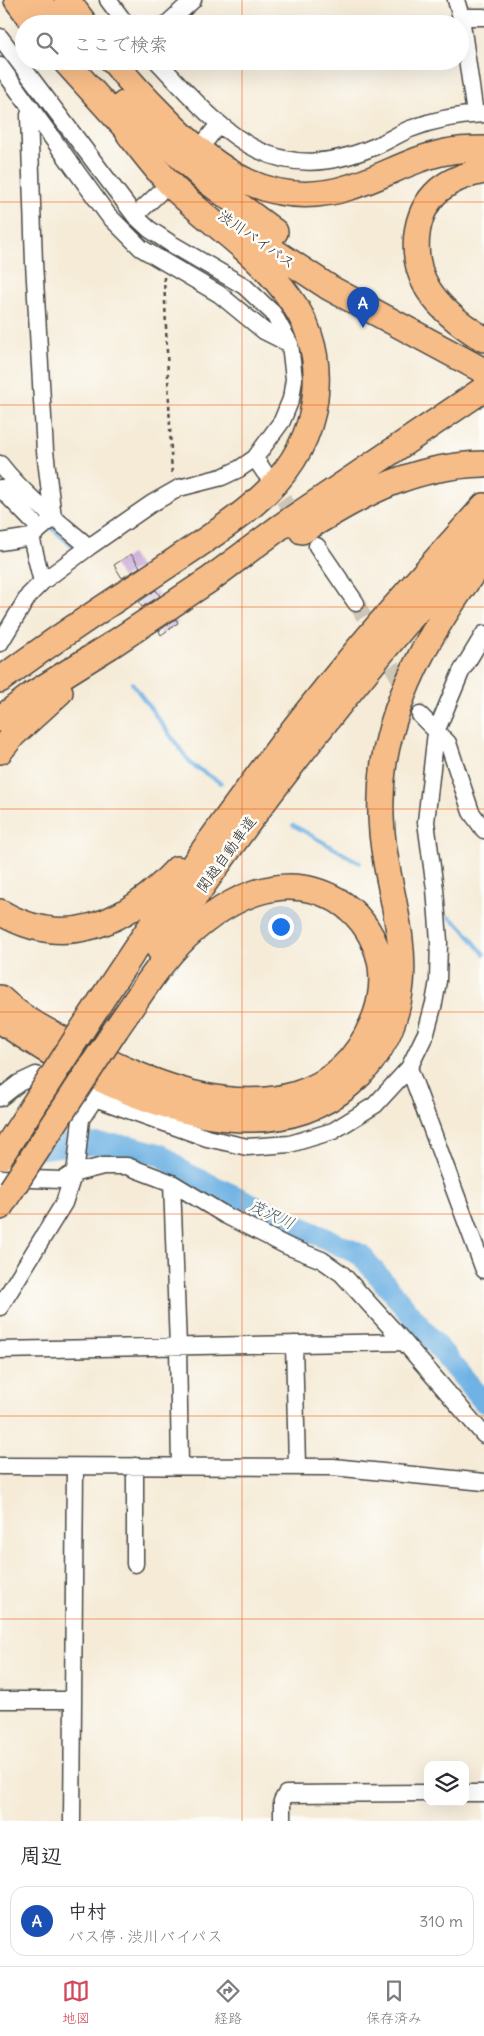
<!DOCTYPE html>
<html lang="ja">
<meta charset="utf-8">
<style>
:root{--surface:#fff;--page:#f2f2f3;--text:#2b2b33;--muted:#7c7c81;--line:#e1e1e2;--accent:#d1495b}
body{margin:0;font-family:Delius,"Klee One",sans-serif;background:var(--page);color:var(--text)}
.controls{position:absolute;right:15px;bottom:15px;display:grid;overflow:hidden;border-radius:10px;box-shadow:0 5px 20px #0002}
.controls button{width:45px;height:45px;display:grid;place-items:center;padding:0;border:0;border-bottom:1px solid var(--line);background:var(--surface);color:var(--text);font:25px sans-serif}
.you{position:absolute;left:280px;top:926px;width:18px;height:18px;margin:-12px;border:4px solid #fff;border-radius:50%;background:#1a73e8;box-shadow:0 0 0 8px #1a73e833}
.badge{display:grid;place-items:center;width:32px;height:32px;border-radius:50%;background:var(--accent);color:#fff;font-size:16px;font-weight:700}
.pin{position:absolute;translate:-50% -41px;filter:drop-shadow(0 1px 2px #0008)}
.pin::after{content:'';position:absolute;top:26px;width:18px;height:15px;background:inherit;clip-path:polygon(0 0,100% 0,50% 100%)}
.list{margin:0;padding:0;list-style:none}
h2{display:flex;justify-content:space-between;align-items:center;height:65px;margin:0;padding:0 20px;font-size:21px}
h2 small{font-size:16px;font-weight:400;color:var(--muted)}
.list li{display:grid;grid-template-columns:32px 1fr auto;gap:15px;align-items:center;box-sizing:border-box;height:70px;margin:0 10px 10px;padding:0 10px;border:1px solid var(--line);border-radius:15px}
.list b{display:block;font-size:19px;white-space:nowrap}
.list p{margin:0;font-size:16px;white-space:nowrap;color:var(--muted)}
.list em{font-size:16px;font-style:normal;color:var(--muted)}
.icon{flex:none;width:28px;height:28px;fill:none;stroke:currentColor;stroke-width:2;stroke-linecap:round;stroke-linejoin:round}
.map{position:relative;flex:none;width:484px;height:1821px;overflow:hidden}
.search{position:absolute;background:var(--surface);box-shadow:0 5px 20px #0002;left:15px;right:15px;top:15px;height:55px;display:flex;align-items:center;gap:12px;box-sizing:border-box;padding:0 18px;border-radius:28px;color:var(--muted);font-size:19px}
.sheet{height:145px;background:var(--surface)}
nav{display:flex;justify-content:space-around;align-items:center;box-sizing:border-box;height:70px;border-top:1px solid var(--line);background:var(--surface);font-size:14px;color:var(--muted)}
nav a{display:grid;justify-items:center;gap:2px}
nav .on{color:var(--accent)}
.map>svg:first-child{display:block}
</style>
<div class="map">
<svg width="484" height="1821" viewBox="0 0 484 1821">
<rect width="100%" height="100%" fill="#fdfcf7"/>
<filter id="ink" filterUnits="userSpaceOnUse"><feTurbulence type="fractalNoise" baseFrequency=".02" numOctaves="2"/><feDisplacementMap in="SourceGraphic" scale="10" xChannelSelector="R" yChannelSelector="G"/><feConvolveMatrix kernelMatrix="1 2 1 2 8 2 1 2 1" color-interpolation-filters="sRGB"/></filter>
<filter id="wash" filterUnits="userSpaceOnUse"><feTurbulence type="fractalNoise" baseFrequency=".0096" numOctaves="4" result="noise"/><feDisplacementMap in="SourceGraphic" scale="20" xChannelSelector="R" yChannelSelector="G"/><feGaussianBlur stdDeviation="1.12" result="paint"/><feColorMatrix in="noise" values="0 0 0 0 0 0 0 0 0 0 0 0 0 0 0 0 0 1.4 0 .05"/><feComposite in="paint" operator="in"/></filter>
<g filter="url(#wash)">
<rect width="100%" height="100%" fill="#f5ebd7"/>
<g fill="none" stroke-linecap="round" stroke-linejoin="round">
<!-- stream -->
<path stroke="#6fb2e4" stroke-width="4" d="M51 527 73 547
M132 683 192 765 221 783
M293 825 360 863
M449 917 462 927 484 954"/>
<!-- river -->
<path stroke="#6fb2e4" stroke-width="22" d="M0 1154 58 1146 96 1144 128 1146 162 1155 183 1172 361 1255 484 1402"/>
</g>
<g id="blocks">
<!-- building -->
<path fill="#c6a5d6" d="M131 554 140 567 122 578 114 565Z
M156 590 160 596 142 607 139 602Z
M176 619 178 623 161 635 159 631Z"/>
</g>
</g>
<g filter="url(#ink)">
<use href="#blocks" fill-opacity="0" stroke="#494845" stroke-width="1"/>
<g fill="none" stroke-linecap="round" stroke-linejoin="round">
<!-- minor-tunnel -->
<path stroke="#cdc5b5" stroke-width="16" stroke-dasharray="16 8" stroke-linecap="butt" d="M269 479 301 524
M356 603 420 715"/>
<defs>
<path id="minor" d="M108 0 126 24
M456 0 461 17 475 114
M461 17H484
M167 24 193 0
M0 37 135 216 149 229 170 243 244 286 273 313 290 344 294 379 291 399 282 421 255 458 239 469 222 477 179 488 151 504 89 547 42 582 29 595 0 643
M157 61C224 132 271 191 376 146 388 141 398 134 410 129 433 120 459 115 484 114
M0 66 108 215 141 248 219 294 264 331 290 344
M204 143 219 124
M135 216 159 193
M255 458 265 473
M0 464C25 496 58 521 89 547
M0 488 39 528
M31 537 42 582
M0 542 31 537 53 518 45 451 34 263 29 115 32 109
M317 546 356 603
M420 715 448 743 471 812 484 830
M409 1068 484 1270
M0 1098 19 1083 36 1075 89 1096 207 1138 247 1147 290 1144 333 1131 375 1105 409 1068 426 1033 434 1003 438 981 439 941 435 889 426 822 436 732 461 672 484 634
M0 1178 62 1180 72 1174 103 1166H127L172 1183 225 1215 287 1246 322 1260 342 1274 404 1342 484 1435
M172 1183 178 1347 180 1466
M0 1307 64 1203 76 1166 81 1119 95 1098
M294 1344 297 1466
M0 1350 404 1342
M0 1466 333 1467 484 1482
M135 1466V1564
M0 1700H73
M465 1793H484
M72 1821 75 1467
M282 1821V1801L286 1794 428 1793"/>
<path id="highway" d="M17 0 35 24
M38 0 56 24
M67 0 85 24
M65 61 141 145
M113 61C129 81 146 99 164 117 216 171 273 212 350 187 383 177 413 158 446 152 459 149 471 149 484 149
M124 104 203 178 275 232
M484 171C468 174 452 179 439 190 412 214 410 259 428 289 441 310 462 326 484 339
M240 229 330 288 484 371
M302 531C364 494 409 466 484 464
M0 680C39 651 80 623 121 596 146 580 171 563 195 547 256 506 312 466 316 387 318 353 309 324 289 297 258 253 211 224 174 188 157 171 143 152 129 134
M0 719 33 694 110 646 209 580 280 527 484 389
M0 751 13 735 60 692
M0 912C67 952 128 922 177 869
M159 949C257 803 367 665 484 534
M0 998C23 1020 52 1034 80 1048 116 1066 152 1083 191 1093 264 1111 339 1101 372 1024 382 1003 385 975 378 953 371 931 357 912 337 900 283 869 228 898 186 937 158 964 138 998 116 1029
M91 1016C171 893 256 772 350 659 393 607 439 557 484 506
M0 1020C89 1082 252 1168 350 1084 380 1058 397 1023 401 984 405 943 393 902 386 862 380 829 379 795 384 762 397 685 438 619 484 558
M0 1207 11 1190"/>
</defs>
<!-- minor casing -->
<use href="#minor" stroke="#494845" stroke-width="19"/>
<!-- highway casing -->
<use href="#highway" stroke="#494845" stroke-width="28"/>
<!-- path -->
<path stroke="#494845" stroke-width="2.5" stroke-dasharray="4 4" stroke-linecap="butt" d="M164 277 172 477"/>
<!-- minor -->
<use href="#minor" stroke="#fff" stroke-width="16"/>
<!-- highway -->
<use href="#highway" stroke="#f7bd88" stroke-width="25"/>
<defs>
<path id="highway-bridge" d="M0 1157 91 1016
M11 1190 116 1029"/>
</defs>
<!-- highway-bridge casing -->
<use href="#highway-bridge" stroke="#494845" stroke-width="28" stroke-linecap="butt"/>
<!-- highway-bridge -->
<use href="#highway-bridge" stroke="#f7bd88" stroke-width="25"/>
</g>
</g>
<!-- grid -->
<path fill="none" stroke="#e8590c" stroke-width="1" stroke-opacity="0.55" d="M242 0V24M242 61V1821M0 202H484M0 405H484M0 607H484M0 809H484M0 1012H484M0 1214H484M0 1416H484M0 1619H484"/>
<g text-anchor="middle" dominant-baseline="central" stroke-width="5" stroke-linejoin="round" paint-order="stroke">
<!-- street labels -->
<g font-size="15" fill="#2b2b2b" stroke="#fdfcf7">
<text transform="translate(257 239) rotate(35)">渋川バイパス</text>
<text transform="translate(226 854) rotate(-54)">関越自動車道</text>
</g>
<!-- water labels -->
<g font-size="16" font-style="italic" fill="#435a6c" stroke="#fdfcf7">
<text transform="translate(272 1214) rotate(25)">茂沢川</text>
</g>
</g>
</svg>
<div class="controls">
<button><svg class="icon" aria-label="layers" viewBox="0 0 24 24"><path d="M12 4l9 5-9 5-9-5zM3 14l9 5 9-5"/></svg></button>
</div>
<div class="you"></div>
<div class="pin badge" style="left:363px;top:328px;background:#1a4fb4">A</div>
<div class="search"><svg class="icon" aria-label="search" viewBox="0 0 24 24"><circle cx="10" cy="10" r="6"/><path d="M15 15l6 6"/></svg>ここで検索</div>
</div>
<section class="sheet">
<h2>周辺<small></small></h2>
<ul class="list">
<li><span class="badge" style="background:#1a4fb4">A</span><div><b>中村</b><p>バス停 · 渋川バイパス</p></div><em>310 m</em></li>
</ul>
</section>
<nav>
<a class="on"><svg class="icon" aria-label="map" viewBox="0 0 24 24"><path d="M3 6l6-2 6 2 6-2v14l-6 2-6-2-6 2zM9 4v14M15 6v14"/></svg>地図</a>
<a><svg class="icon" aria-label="directions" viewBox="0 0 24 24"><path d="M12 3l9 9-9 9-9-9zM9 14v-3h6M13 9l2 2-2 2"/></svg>経路</a>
<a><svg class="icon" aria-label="saved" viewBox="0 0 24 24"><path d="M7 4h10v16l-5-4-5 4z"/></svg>保存済み</a>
</nav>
